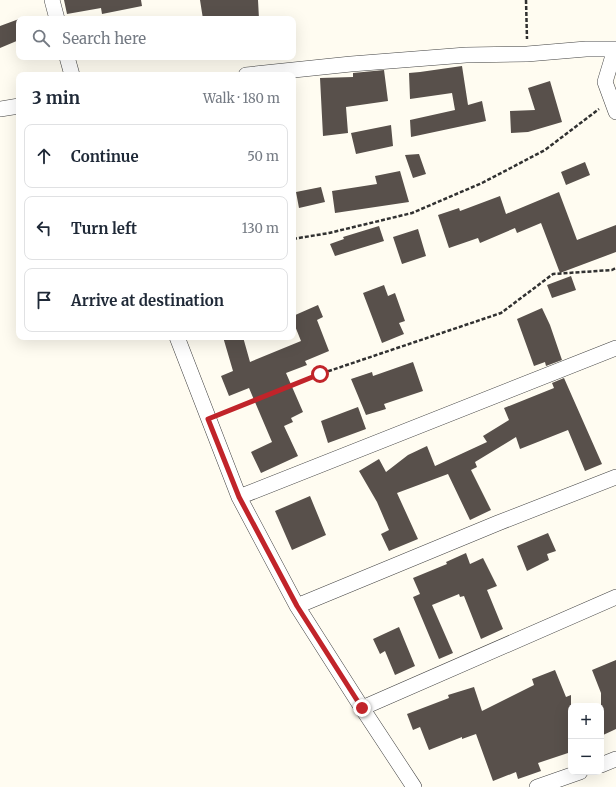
<!DOCTYPE html>
<meta charset="utf-8">
<style>
:root{--surface:#fff;--page:#f2f2f3;--text:#1f2937;--muted:#747a83;--line:#e0e1e3}
body{margin:0;font-family:Merriweather,serif;background:var(--page);color:var(--text)}
.controls{position:absolute;right:12px;bottom:12px;display:grid;overflow:hidden;border-radius:8px;box-shadow:0 4px 16px #0002}
.controls button{width:36px;height:36px;display:grid;place-items:center;padding:0;border:0;border-bottom:1px solid var(--line);background:var(--surface);color:var(--text);font:20px sans-serif}
.stop{position:absolute;width:12px;height:12px;margin:-9px;border:3px solid #c1242a;border-radius:50%;background:#fff}
.stop.end{background:#c1242a;border-color:#fff;box-shadow:0 1px 4px #0008}
.list{margin:0;padding:0;list-style:none}
h2{display:flex;justify-content:space-between;align-items:center;height:52px;margin:0;padding:0 16px;font-size:17px}
h2 small{font-size:13px;font-weight:400;color:var(--muted)}
.list li{display:grid;grid-template-columns:26px 1fr auto;gap:12px;align-items:center;box-sizing:border-box;height:64px;margin:0 8px 8px;padding:0 8px;border:1px solid var(--line);border-radius:8px}
.list b{display:block;font-size:15px;white-space:nowrap}
.list em{font-size:13px;font-style:normal;color:var(--muted)}
.icon{flex:none;width:22px;height:22px;fill:none;stroke:currentColor;stroke-width:2;stroke-linecap:round;stroke-linejoin:round}
.map{position:relative;flex:none;width:616px;height:787px;overflow:hidden}
.search{position:absolute;background:var(--surface);box-shadow:0 4px 16px #0002;left:16px;top:16px;width:280px;height:44px;display:flex;align-items:center;gap:10px;box-sizing:border-box;padding:0 14px;border-radius:8px;color:var(--muted);font-size:15px}
.panel{position:absolute;background:var(--surface);box-shadow:0 4px 16px #0002;left:16px;top:72px;width:280px;height:268px;border-radius:8px}
.map>svg:first-child{display:block}
</style>
<div class="map">
<svg width="616" height="787" viewBox="0 0 616 787">
<rect width="100%" height="100%" fill="#fffcf1"/>
<!-- building -->
<path fill="#58504b" d="M64 0H141L142 6 102 14 101 8 67 14Z
M200 0H258L259 19H203Z
M19 19V40L0 48V26Z
M462 66 468 105 482 101 486 121 411 137 410 120 455 110 452 93 410 99 409 73 420 72Z
M384 70 388 101 346 107 348 133 323 136 320 78 353 77V73Z
M550 81 562 122 528 132 511 133 510 111 535 110 528 88Z
M391 125 393 146 356 154 351 133Z
M419 154 426 174 413 178 405 155Z
M585 162 590 175 566 185 561 172Z
M400 171 409 202 335 213 332 191 377 184 375 176Z
M321 187 325 202 299 208 296 192Z
M559 192 577 240 616 225V252L560 273 541 223 517 233 515 228 480 243 478 238 449 248 438 215 459 208 460 211 500 196 506 214Z
M379 226 384 241 335 256 330 244 344 239 343 237Z
M418 229 426 256 402 264 393 237Z
M571 276 576 290 552 298 547 285Z
M384 285 388 296 395 293 405 321 399 323 404 334 382 343 363 293Z
M318 305 323 317 317 320 329 351 305 361 307 365 286 373 303 412 291 418 293 422 284 426 298 456 261 473 251 452 272 442 249 388 229 396 221 376 233 371 223 337H243L250 362 301 341 293 321V316Z
M542 308 550 325 562 360 546 366 545 362 534 366 517 319Z
M413 362 423 391 384 404 386 409 366 415 351 379 372 372 373 376Z
M564 378 602 464 585 471 568 430 520 449 516 437 475 462 477 467 471 470 491 510 470 520 448 474 397 493 418 539 389 551 381 534 389 530 377 502 359 471 379 459 386 472 408 455 427 446 435 466 487 442 483 436 509 420 504 408 554 388 552 383Z
M358 407 366 429 328 443 321 421Z
M310 496 326 535 292 550 275 511Z
M548 533 556 551 547 554 549 560 527 571 517 546Z
M466 553 470 564 483 558 497 586 487 590 503 629 481 639 464 596 460 597 459 594 432 605 453 653 439 659 413 597 420 594 413 578 447 564 446 562Z
M399 627 415 666 395 675 385 651 380 654 373 639Z
M616 660V729L601 736V693L592 670Z
M555 670 566 697 571 695V752L538 763 541 771 518 779 516 772 493 781 476 734 462 739V737L429 750 420 727 413 730 407 714 449 698 448 695 474 687 482 711 534 685 532 679Z"/>
<g fill="none" stroke-linecap="round" stroke-linejoin="round">
<defs>
<path id="minor" d="M52 0 57 19
M615 49 605 82 616 112
M67 57 72 75
M246 75 351 64 466 55 527 54 586 49H616
M0 109 19 106
M177 337 239 497 297 606 362 708 414 787
M239 497 616 348
M297 606 498 523 616 477
M362 708 616 597
M601 765 616 759
M537 787 580 772"/>
</defs>
<!-- minor casing -->
<use href="#minor" stroke="#424242" stroke-width="16"/>
<!-- path -->
<path stroke="#313131" stroke-width="2.5" stroke-dasharray="4 2" stroke-linecap="butt" d="M526 0 527 39
M293 239 329 233 412 213 482 183 545 150 599 109
M222 413 320 374 501 313 553 274 612 270 616 268"/>
<!-- minor -->
<use href="#minor" stroke="#fff" stroke-width="15"/>
</g>
<g fill="none" stroke-linecap="round" stroke-linejoin="round">
<!-- route -->
<path stroke="#c1242a" stroke-width="5" d="M320 374 208 419 239 497 297 606 362 708"/>
</g>
</svg>
<div class="controls">
<button>+</button>
<button>−</button>
</div>
<div class="stop" style="left:320px;top:374px"></div>
<div class="stop end" style="left:362px;top:708px"></div>
<div class="search"><svg class="icon" aria-label="search" viewBox="0 0 24 24"><circle cx="10" cy="10" r="6"/><path d="M15 15l6 6"/></svg>Search here</div>
<section class="panel">
<h2>3 min<small>Walk · 180 m</small></h2>
<ul class="list">
<li><svg class="icon" aria-label="ahead" viewBox="0 0 24 24"><path d="M12 20V5M6 11l6-6 6 6"/></svg><div><b>Continue</b></div><em>50 m</em></li>
<li><svg class="icon" aria-label="left" viewBox="0 0 24 24"><path d="M17 20v-9H6M10 6l-5 5 5 5"/></svg><div><b>Turn left</b></div><em>130 m</em></li>
<li><svg class="icon" aria-label="arrive" viewBox="0 0 24 24"><path d="M6 21V4h12l-3 4 3 4H6"/></svg><div><b>Arrive at destination</b></div></li>
</ul>
</section>
</div>
